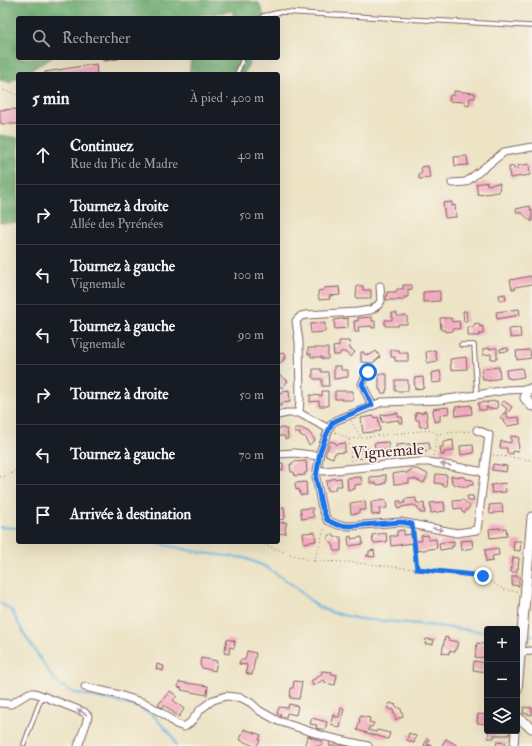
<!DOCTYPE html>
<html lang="fr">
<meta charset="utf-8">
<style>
:root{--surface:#171b24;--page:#20242c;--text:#f1f3f6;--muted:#9ea1a6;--line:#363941}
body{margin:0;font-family:"IM FELL Double Pica",serif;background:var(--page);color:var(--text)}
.controls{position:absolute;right:12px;bottom:12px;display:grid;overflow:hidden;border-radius:4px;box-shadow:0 4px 16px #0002}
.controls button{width:36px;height:36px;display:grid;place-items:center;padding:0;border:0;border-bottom:1px solid var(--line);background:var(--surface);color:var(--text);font:20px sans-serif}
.stop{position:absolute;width:12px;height:12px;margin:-9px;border:3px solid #1a73e8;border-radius:50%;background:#fff}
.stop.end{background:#1a73e8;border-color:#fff;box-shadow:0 1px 4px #0008}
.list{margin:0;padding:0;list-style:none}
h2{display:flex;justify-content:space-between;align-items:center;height:52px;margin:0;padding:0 16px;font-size:17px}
h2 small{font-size:13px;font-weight:400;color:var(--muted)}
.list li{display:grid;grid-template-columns:26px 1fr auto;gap:12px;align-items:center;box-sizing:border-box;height:60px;padding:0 16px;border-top:1px solid var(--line)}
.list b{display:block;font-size:15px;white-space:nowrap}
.list p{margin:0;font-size:13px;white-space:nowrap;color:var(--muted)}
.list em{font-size:13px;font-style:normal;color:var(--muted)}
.icon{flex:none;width:22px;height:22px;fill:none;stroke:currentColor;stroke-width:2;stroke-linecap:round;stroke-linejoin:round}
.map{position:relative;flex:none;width:532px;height:746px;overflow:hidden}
.search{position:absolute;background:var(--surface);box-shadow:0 4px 16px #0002;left:16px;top:16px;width:264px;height:44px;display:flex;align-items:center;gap:10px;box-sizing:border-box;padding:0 14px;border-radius:4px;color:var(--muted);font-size:15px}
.panel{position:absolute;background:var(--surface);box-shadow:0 4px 16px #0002;left:16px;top:72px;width:264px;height:472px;border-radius:4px}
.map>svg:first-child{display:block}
</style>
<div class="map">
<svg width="532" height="746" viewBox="0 0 532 746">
<defs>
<pattern id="forest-crowns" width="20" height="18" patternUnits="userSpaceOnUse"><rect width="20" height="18" fill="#69aa6d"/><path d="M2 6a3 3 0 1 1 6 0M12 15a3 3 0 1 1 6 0" fill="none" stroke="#588a5a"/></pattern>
</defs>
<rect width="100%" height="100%" fill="#f7f3e8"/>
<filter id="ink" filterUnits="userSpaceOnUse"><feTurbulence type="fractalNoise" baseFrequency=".025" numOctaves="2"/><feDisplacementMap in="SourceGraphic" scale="8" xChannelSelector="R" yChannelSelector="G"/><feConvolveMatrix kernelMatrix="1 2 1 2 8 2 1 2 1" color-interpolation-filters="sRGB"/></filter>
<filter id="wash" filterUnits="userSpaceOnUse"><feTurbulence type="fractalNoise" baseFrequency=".012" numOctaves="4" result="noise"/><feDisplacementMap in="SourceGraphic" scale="16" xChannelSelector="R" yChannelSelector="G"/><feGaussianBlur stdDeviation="0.9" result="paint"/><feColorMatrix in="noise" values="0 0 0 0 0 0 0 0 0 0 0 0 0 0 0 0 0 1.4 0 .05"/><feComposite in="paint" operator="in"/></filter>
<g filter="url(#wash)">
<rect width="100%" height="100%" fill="#ede3c5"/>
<!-- forest -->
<path fill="url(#forest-crowns)" stroke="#5a644c" d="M0 0H243L259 3 265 18H233V11L179 18H18V58H52L23 74H18V77L9 82 0 80Z
M191 58H251L244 74H189Z
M0 135 18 138V223H0Z"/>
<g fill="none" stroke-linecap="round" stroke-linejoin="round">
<!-- stream -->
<path stroke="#6db6e5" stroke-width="2" d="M0 527 18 528
M150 542 203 553 245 558 266 567 290 583 317 606 330 612 359 619 409 623 487 632
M0 603 12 611 24 634 53 678 60 685 74 693 115 701 139 708 153 715 173 737 176 746
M525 635H532"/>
</g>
<g id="blocks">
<!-- building -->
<path fill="#f2a8be" d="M100 58H118V59L104 61 102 60Z
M96 64 97 74H44L45 72Z
M454 91 475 93V98H470L469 106 465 105V102L449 101 450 95H454Z
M18 109V124H1V122H0V110Z
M467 156 468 165 455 166 454 157Z
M529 164 530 175 510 178 509 167 514 166V169L518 168 517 166Z
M428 166 430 178 419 179V173H422L421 167Z
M487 182V185L500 183 499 192 478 195 476 184Z
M452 202V206L455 205 456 217 445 218 443 203Z
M530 206 531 211 532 210V222L522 213H517L516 209Z
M531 276 532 284 515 287 516 289H512L510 280Z
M403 285H412V290L408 289V297H404V300H386L387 292H396L397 289H403Z
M357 286H363V290H371V298H356Z
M339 287 340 295 329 296 330 299 319 300 318 291 324 290V288Z
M440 291V301L423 302V292Z
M505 294 506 300H500L499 295Z
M519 309 520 315 497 319 496 312Z
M463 311H466L467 322H464Z
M392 313H397V316H407V324H398V326H385V320H392Z
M372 317V321H375V328H372V326L358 327 359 332H355L354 321H358V318Z
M348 318V328L335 329 334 320Z
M440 318H451L452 322 459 321 460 329H453V331L445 332V330H441Z
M325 323V332L311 333 310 324Z
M479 323 480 327 483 326V334H479V336H468V327H474V324Z
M520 328 521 337 511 338 509 329Z
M339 341H349L350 349H351L355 352 351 357 345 352H340V355H334L333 347 339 346Z
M308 348H328V359H322V357H311V354H308Z
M490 348V349H492V348H497V359H491V354L483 355V349Z
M508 348 509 351 500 352V349Z
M391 350H399V353H408V361H395V357H391Z
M435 350 437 361 427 363 426 352Z
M530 350 531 358 517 360 516 351Z
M376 351 380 357 373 363 361 362V352H364V354L370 355Z
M285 353 286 359H283V362L278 363V354Z
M466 357 467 369 451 370 450 359Z
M334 366H341V370H348V377L334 379Z
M499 367 500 378 488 381 487 380H483L481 369Z
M522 368 524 377 510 379V378H507L506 370Z
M313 369H321V372H328L329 386H322V379H315L312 377V375H313Z
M440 371 442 382 432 383 431 373Z
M278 374 288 381 282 388 278 384Z
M379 374H387V390H386V393H381V390H379Z
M423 377 424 388 415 389 414 378Z
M395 380H408V391H395Z
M289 390 290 402 281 403V406H278V394L283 393V391Z
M322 391H328V406H319V401L310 402V395L322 396Z
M335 391H353V400H341L342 399H335Z
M497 401 498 408 488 409V407H486V410H479L478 403 486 402V403H488L487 402Z
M504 401 512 407 507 414 505 412 507 409 501 404Z
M471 405 472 414 456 416 455 407Z
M448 407 449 413 440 415V421L434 422 433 409Z
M426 411 428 426 420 427 419 420H416L415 413 420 412V413H423V412Z
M398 413V417H402L403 423H399V420L382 422 381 415Z
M504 413 508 416 507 417 509 418 519 417 520 424 508 426 503 422 504 421 500 418Z
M374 416V418L378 417 380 431 363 433 361 418Z
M278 428H284V429H287L288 439H285V436H278Z
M295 428H301L309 432 315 440 309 445 306 440 307 439 305 437 300 435V433H295Z
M511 436 519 437 518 445H519L518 452 513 451V454L507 453V448H500L501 441 511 443Z
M453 440 454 451 444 452V455H441L440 447H443V442Z
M331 441 336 443V444L337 445 338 444 345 443V452L335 453 333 458 325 455Z
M388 442 389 450H381L380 451H378L377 448H375L374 443Z
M429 442 430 450 417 452 416 443Z
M410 444V452L397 454 396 445Z
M473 445 474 453 461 455 460 446Z
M368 449 369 457 355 459 354 450Z
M306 461 307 472 305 473V475L295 476 294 472H291L290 464H293V462Z
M278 463H283V470L278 471Z
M493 464 507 466 506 472 492 470Z
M411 469H417L428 474 424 483 415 479H409V483L394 484 393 474 404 472 405 473H408V471H411Z
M436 474 447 475 446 486H443L442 484 435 483Z
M382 475H386V483H383L384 484 377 485 376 483H370V477L382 476Z
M451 476 464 477 465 479 473 480V485H468V487L455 485V484L452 483Z
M361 477 362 484 355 485V489L348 490 347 478Z
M341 478 342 486H336V487H335V490L328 491V488H327L326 481 331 480V479Z
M306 482 307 495H300L299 489 296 490 295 483Z
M505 483 506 492 492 493 491 485Z
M467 496H473L474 501H468Z
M416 498V502L421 504 424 503 425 513H420V511H418V507L413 505 401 507V508L398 509 397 501H401V504L405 503V499Z
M386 500 387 508 379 509 380 514 372 515 371 502Z
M463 500 470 506 464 513 461 511 462 510 460 508 454 509 453 501Z
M365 501 366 510H359V513L351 514 350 503Z
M444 502 445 511 431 513 430 503Z
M502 504 503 512 494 513V514H490L489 505Z
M284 507 285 519 278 520V508Z
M313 508V511H312L314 517 302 519 300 509Z
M286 522 287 525 285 526 286 533 278 534V523Z
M498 528H499V529L506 528 507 536 490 538 489 529Z
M404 530V535L412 534 413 543 391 546 390 536H397V531Z
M315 532 316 541 304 543 303 533Z
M386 533 387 542 373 543 372 535Z
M331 534H333L334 537H341V551H334V546L327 538Z
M428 535 429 540 436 539 437 548 416 551 415 541H422L421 536Z
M351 536V539L362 537 363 544 349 546 348 537Z
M472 540 473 548 461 550 460 541Z
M454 541V546H452V548L440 550 439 543Z
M514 541H521L520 551 513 550Z
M498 548 499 555 492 556 493 561 486 562 485 550Z
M374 550 375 557 366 556 369 554V551Z
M513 557 519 558 518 569 517 568V572H511Z
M512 576H519V586L512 585Z
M445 637 448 638V640L458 642 455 652 449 651V654L442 653Z
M227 639 235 641 234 648 230 647 229 654 224 653Z
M426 639 434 640 433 644H425Z
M477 643 486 644 484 657 483 656 482 658 475 657Z
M247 651 256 653 252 675 246 673 247 665 245 664V665L239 664 240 660H245Z
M201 658 217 661 215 671 202 668 200 665Z
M474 661 487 663V672L473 670Z
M157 664 164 666 163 671 156 669Z
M322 671 332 672V674L337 675 335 685 325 683V681L323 680 313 686 311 681 321 675Z
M294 681 302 682 299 699 290 698 291 688H293Z
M179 682 208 686 207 695 181 690 182 688 178 687Z
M170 691 177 696 173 700 184 709 179 717 164 705 162 708 158 705Z
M390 703 396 705 395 706 401 709 403 717 399 718 396 720 393 710 387 708Z
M289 704 298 706 296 715 287 713 286 717 280 716 281 714H277L279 707 288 708Z
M341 707 344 708 340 728 336 727 337 726 331 724 333 714H335V717H339Z
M524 707 532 708V715L523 713Z
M478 714 487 715V724L477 723Z
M361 716 370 718 369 722 374 723 372 727H369L368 730 376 732 377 730 390 733 388 739 357 730 360 720H359Z
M312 718 327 722 325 730 316 728 317 725 310 724Z
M244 729 261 735 259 740H260L257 746H254L240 740Z
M489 731H509V735H494V738H488Z
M409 733 416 736 414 743 407 740Z
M308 736 323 742 321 746H304Z
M427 738 429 739 427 744 433 746H424Z
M446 739 453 743 458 746H444L442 745Z
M330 740 358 746H329Z
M497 742 506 743V746H496Z"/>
</g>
</g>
<g filter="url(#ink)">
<use href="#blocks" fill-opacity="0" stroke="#836461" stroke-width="1"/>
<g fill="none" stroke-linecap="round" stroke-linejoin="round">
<defs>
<path id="service" d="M261 18 263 16 281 12 532 26
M237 74 243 58
M461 345H474L477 395
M24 744 42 696"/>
<path id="minor" d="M452 183 466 182 504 152 532 147
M368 372 362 384 372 405
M299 413 300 398 299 342 296 321 301 316 306 315 357 312 371 310 378 305 381 301 380 286
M278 415 287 413H299L329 429 332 423 337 420 382 402 440 400 477 395 506 390 530 389
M329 429 320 452 316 477 321 504 327 520 338 525 350 526 401 522 457 533 477 530 489 435 477 430
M278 454 295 453 319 456
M317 470 324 471 418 462H429L484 472
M520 652 532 651
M85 687 116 694 145 703 165 715 176 724 184 727 190 723 201 709 213 700 226 696 242 698 251 703 260 711 278 721 327 737 368 746
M0 703 11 704 29 693H35L84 712 88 716 86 724 78 746
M514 746 515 731"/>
<path id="tertiary" d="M532 388C528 391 525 393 525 398L532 406
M517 690 532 517
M517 717 532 728"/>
</defs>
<!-- service casing -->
<use href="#service" stroke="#836461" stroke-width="5.5"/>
<!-- minor casing -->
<use href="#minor" stroke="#836461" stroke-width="9"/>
<!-- tertiary casing -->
<use href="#tertiary" stroke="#836461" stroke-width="11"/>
<!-- path -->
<path stroke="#836461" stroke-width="1" stroke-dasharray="1 3" stroke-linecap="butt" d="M0 89 18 95
M351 421 361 437
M335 432 349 439 429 430 438 434 470 431
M349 440 351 461
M493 455 532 460
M433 456 438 434
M0 477 7 476 18 469
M413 531 417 569
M256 542 311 561 348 562 483 576 504 590 517 591
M314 561 325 527"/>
<!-- service -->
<use href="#service" stroke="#fff" stroke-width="3.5"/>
<!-- minor -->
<use href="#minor" stroke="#fff" stroke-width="7"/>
<!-- tertiary -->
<use href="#tertiary" stroke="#fff" stroke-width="9"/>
</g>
<!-- one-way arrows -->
<defs><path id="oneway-solid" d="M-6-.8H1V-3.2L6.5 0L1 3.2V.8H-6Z"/></defs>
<g fill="#ae9aa0">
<use href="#oneway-solid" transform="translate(446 465) rotate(-170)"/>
<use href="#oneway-solid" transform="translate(438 529) rotate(11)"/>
<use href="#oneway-solid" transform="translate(82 712) rotate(-149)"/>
</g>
</g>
<g fill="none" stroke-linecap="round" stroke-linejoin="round" filter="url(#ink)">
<!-- route -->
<path stroke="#1a73e8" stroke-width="5" d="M368 372 362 384 372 405 337 420 332 423 326 436 320 452 316 478 321 504 327 520 338 525 350 526 401 522 412 524 417 569 483 576"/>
</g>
<g text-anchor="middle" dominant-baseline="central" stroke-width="3.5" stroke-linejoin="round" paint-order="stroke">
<!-- street labels -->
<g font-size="17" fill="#4a1f2b" stroke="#f7f3e8">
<text transform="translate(388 451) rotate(-4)">Vignemale</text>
</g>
</g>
</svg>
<div class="controls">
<button>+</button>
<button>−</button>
<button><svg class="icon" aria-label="layers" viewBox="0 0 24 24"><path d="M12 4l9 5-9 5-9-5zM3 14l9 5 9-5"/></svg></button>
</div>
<div class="stop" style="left:368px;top:372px"></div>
<div class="stop end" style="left:483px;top:576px"></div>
<div class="search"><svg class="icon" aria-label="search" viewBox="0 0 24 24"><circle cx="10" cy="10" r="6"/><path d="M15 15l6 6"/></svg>Rechercher</div>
<section class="panel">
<h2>5 min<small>À pied · 400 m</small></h2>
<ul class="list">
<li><svg class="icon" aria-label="ahead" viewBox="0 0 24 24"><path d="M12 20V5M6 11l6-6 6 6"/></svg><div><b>Continuez</b><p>Rue du Pic de Madre</p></div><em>40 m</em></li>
<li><svg class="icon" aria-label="right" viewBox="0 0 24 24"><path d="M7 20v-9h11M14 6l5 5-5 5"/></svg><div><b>Tournez à droite</b><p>Allée des Pyrénées</p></div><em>50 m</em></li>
<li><svg class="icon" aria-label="left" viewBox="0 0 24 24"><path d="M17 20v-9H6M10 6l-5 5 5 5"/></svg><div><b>Tournez à gauche</b><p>Vignemale</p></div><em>100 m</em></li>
<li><svg class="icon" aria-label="left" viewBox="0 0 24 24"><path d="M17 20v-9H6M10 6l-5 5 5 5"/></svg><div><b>Tournez à gauche</b><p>Vignemale</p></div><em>90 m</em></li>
<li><svg class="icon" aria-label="right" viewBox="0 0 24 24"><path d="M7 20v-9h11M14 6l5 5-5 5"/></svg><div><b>Tournez à droite</b></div><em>50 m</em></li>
<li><svg class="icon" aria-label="left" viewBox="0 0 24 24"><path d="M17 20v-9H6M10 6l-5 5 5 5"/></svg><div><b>Tournez à gauche</b></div><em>70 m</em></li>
<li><svg class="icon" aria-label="arrive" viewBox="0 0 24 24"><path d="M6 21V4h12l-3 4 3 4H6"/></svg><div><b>Arrivée à destination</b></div></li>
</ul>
</section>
</div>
